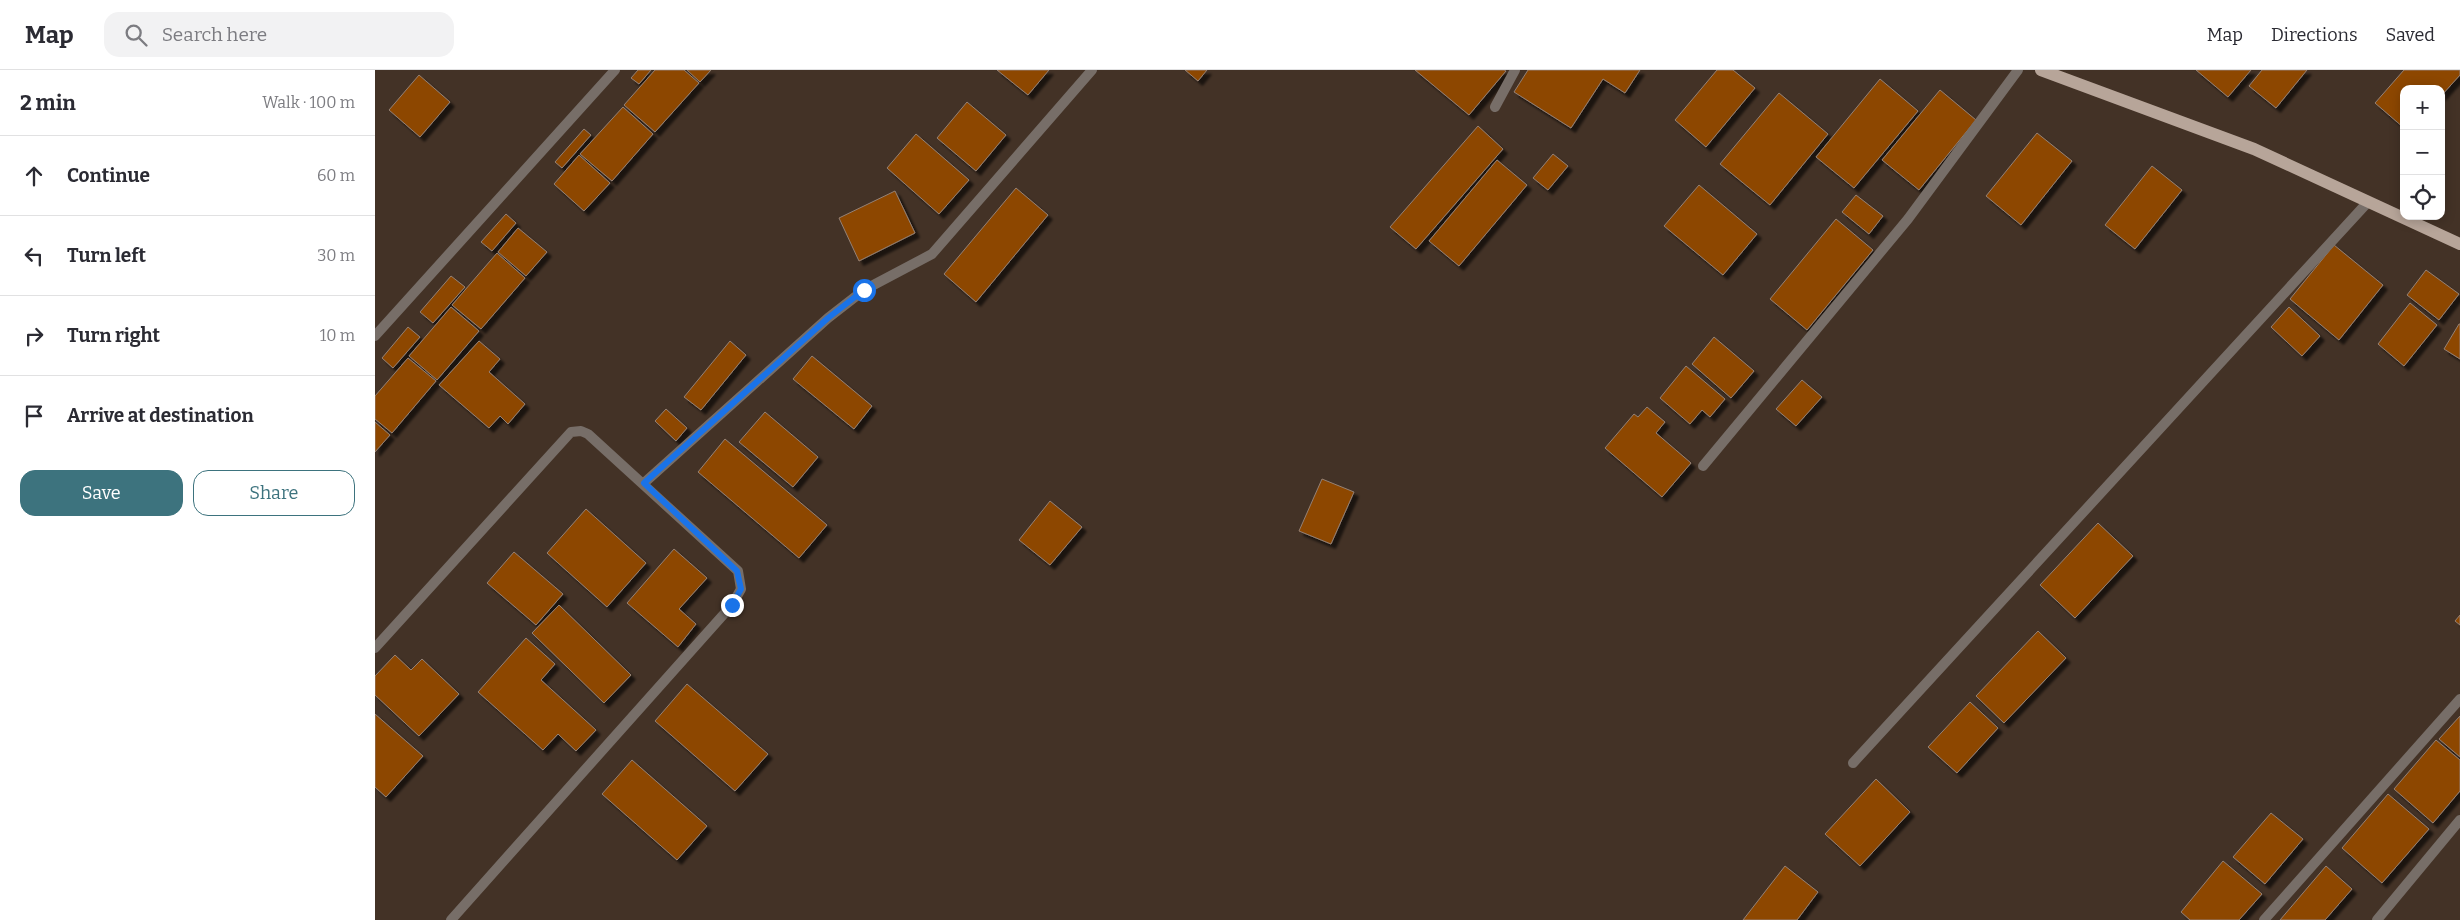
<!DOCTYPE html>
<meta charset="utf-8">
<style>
:root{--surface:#fff;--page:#f2f2f3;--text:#2b2b33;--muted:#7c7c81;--line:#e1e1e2;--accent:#3d737e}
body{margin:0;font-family:Bitter,serif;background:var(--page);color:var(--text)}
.controls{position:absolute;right:15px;top:15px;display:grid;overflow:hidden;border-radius:10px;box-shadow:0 2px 12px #0003}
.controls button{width:45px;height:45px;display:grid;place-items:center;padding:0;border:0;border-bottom:1px solid var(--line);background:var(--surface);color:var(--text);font:25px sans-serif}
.stop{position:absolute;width:15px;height:15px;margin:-11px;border:4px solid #1a73e8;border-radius:50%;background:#fff}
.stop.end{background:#1a73e8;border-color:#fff;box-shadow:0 1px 5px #0008}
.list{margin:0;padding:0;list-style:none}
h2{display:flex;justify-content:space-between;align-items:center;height:65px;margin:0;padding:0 20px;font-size:21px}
h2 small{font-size:16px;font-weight:400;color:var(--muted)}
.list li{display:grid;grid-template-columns:32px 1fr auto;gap:15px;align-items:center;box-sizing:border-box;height:80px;padding:0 20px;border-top:1px solid var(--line)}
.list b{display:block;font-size:19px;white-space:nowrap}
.list em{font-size:16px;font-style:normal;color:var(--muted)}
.actions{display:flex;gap:10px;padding:15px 20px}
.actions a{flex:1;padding:11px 0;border:1px solid var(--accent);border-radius:15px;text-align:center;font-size:18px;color:var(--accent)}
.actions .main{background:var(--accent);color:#fff}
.icon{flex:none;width:28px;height:28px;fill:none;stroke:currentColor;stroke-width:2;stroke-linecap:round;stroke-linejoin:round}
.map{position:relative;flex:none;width:2085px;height:850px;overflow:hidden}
header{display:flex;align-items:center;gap:30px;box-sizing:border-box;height:70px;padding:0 25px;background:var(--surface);border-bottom:1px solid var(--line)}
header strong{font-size:24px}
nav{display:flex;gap:28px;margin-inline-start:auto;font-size:18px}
.search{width:350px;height:45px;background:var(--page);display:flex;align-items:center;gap:12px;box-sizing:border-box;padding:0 18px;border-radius:15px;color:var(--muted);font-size:19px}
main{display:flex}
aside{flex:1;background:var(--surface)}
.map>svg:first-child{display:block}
</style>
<header>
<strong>Map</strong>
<div class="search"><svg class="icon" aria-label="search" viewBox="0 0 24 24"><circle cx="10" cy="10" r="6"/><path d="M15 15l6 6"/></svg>Search here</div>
<nav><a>Map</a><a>Directions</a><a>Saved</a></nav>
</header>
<main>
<aside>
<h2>2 min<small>Walk · 100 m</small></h2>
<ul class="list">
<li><svg class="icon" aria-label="ahead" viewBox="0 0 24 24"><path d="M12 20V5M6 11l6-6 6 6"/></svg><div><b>Continue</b></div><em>60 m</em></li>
<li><svg class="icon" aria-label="left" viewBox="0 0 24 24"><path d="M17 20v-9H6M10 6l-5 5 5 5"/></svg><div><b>Turn left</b></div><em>30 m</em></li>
<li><svg class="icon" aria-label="right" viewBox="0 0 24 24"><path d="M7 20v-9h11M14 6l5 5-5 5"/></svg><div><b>Turn right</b></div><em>10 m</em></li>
<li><svg class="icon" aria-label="arrive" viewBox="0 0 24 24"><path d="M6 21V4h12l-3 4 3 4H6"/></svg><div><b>Arrive at destination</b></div></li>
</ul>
<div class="actions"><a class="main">Save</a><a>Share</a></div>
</aside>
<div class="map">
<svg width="2085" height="850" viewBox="0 0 2085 850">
<defs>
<filter id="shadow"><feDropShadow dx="4.5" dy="4.5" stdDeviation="1" flood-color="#0009"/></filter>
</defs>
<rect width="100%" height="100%" fill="#433226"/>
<!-- building -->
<path fill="#8d4700" stroke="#958174" filter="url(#shadow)" d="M263 0H276L264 14 256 8Z
M280 0H309L324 13 280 62 249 35Z
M312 0H336L325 12Z
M622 0H674L653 25Z
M810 0H832L823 11Z
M1040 0H1129L1131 1 1094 45Z
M1153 0H1265L1250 23 1228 9 1196 58 1139 22Z
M1342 0H1358L1380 18 1331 77 1300 50Z
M1821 0H1876L1853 27Z
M1887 0H1932L1901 38 1874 16Z
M2029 0H2085V5L2066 26V19H2029V58L2000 33Z
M44 5 75 32 45 67 14 40Z
M1505 9 1543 41 1479 118 1441 87Z
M1565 20 1601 50 1544 120 1507 90Z
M1404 23 1453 64 1395 135 1345 94Z
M592 32 631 65 601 101 562 68Z
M248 37 278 64 237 111 205 84Z
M1103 56 1128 79 1041 179 1015 157Z
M209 59 216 65 187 98 180 92Z
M1662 63 1697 91 1646 155 1611 126Z
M541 64 594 110 564 144 512 98Z
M1178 84 1193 96 1173 120 1158 108Z
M204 85 235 113 209 141 179 114Z
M1122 90 1152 115 1084 196 1054 171Z
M1777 96 1807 120 1760 179 1730 155Z
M1324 115 1382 164 1348 205 1289 156Z
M641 118 673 145 601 232 569 204Z
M520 121 540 163 484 191 464 148Z
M1481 125 1508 146 1494 164 1467 142Z
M131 144 141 153 117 181 106 172Z
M1461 149 1498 180 1432 260 1395 229Z
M143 158 172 182 151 206 123 182Z
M1959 175 2008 215 1964 270 1915 229Z
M122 183 150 208 106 259 77 235Z
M2051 200 2084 224 2064 250 2032 225Z
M76 206 90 217 58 253 45 242Z
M2035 233 2062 255 2029 296 2003 274Z
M76 237 104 261 62 310 34 286Z
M1914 237 1945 266 1927 286 1896 257Z
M2084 254H2085V289L2069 279Z
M33 257 45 267 18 298 7 288Z
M1339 267 1379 301 1356 328 1317 294Z
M104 271 125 289 114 302 150 334 133 354 125 346 114 358 64 315Z
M355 271 371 285 326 340 309 327Z
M437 286 497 336 479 359 418 309Z
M33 288 61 311 17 363 0 349V326Z
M1311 296 1350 329 1335 347 1327 340 1315 354 1285 328Z
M1427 310 1447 327 1421 356 1401 339Z
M1272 337 1290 352 1281 363 1316 393 1287 427 1230 378 1259 344 1263 347Z
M291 339 312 358 301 371 280 351Z
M390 342 443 387 418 417 364 372Z
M0 352 15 365 0 382Z
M350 369 452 455 424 488 323 402Z
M947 409 979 422 956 474 924 461Z
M675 431 707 457 675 495 644 470Z
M211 439 271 493 232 537 172 483Z
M1723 453 1758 486 1700 548 1665 515Z
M299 479 332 508 304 539 321 554 303 577 252 533Z
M139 482 188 524 161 555 112 513Z
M184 535 256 605 229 633 157 563Z
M2085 545V555L2080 551Z
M1663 561 1691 588 1629 653 1601 626Z
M151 568 180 594 166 610 221 660 201 681 183 664 168 680 103 622Z
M20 585 36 600 47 589 84 624 44 666 0 625V606Z
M312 614 393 684 360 721 280 651Z
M1595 632 1623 658 1582 703 1553 677Z
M0 644 48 686 11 727 0 717Z
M2085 646V687L2064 669Z
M2061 670 2085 690V721L2058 753 2019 719Z
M257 690 332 756 302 790 227 724Z
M1501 709 1535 742 1485 796 1450 764Z
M2013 724 2054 759 2007 813 1967 778Z
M1896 743 1928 769 1890 814 1858 787Z
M1848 791 1887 824 1864 850H1815L1806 842Z
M1410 796 1443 822 1422 850H1368Z
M1951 796 1977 819 1950 850H1905Z"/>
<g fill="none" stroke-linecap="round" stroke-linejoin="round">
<!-- service -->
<path stroke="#776e68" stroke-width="10" d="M1120 37 1140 0"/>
<!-- minor -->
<path stroke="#776e68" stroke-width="10" d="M0 266 240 0
M1328 396 1533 149 1643 0
M269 413 453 248 489 220 557 184 717 0
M0 578 196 362 206 361 213 364 363 501 366 519 357 535 76 850
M1478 693 1992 133
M1889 850 2085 629
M2002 850 2085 750"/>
<!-- primary -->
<path stroke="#b7a599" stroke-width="12" d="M1666 0 1879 79 2085 174"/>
</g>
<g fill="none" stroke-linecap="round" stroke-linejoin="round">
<!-- route -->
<path stroke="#1a73e8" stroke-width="6" d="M357 535 366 519 362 501 269 413 453 248 489 220"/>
</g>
</svg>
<div class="controls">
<button>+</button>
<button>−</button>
<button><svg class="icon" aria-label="locate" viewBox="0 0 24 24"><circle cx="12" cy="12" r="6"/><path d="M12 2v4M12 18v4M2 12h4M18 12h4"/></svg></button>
</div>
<div class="stop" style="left:489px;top:220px"></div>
<div class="stop end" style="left:357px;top:535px"></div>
</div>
</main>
